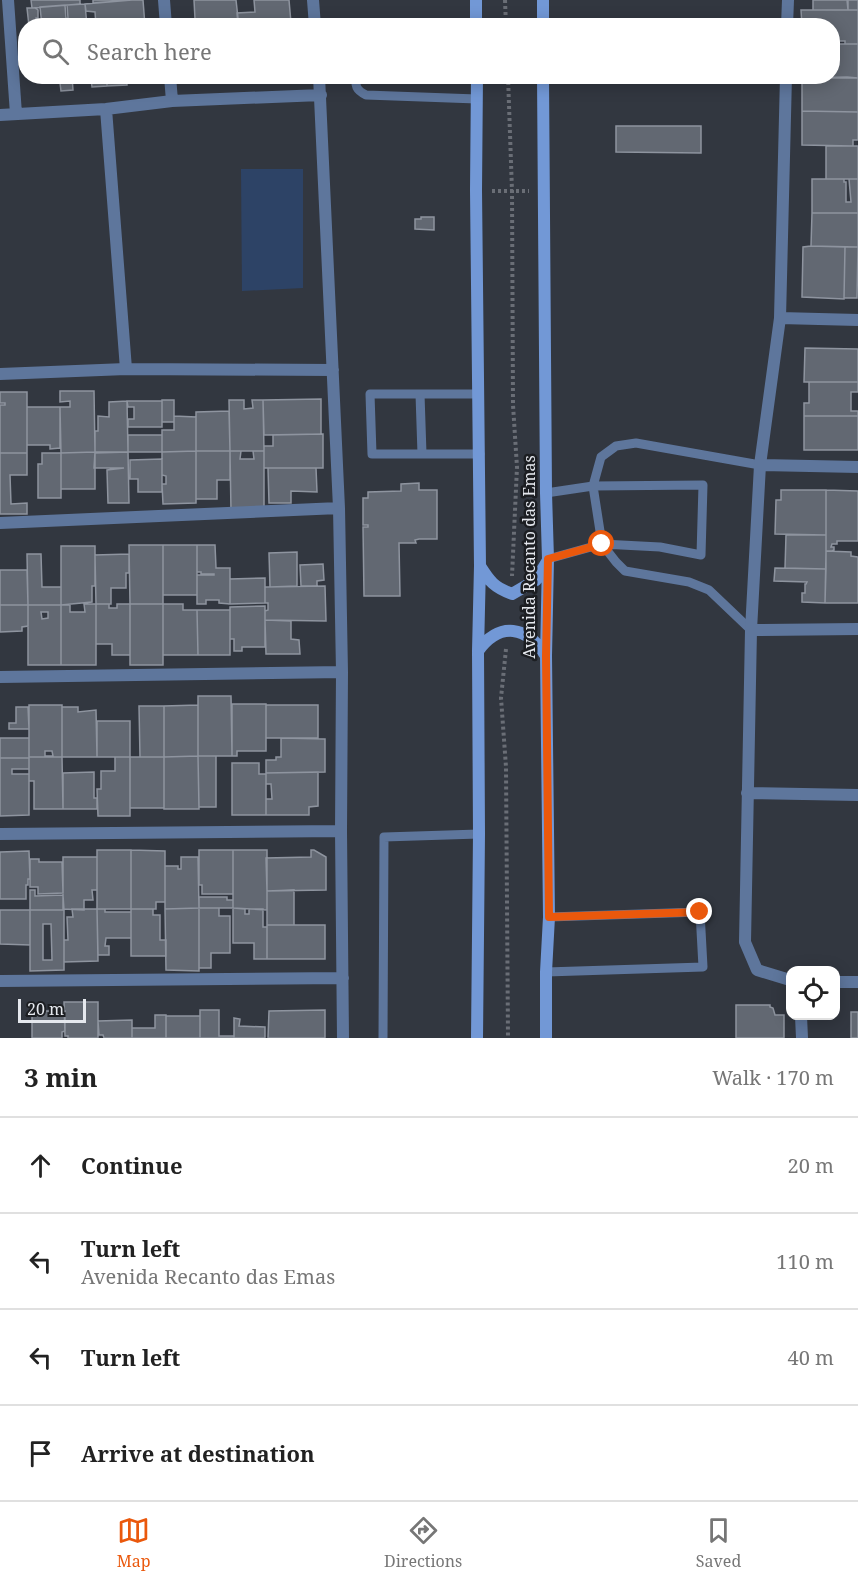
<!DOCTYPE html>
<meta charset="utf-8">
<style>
:root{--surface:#fff;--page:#f6f6f6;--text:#222;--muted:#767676;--line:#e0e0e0;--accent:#ea580c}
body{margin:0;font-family:"Noto Serif",serif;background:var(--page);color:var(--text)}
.controls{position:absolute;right:18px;bottom:18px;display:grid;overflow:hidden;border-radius:12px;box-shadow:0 3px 15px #0003}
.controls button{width:54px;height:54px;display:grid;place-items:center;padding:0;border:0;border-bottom:2px solid var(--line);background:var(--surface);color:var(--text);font:30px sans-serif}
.scale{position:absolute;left:18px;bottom:15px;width:68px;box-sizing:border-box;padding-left:6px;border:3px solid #e5e8ee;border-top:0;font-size:16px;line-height:21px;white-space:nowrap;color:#e5e8ee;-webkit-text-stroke:4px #1c1e22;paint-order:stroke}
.stop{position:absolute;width:18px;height:18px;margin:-14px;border:4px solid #ea580c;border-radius:50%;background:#fff}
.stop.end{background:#ea580c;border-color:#fff;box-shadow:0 2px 6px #0008}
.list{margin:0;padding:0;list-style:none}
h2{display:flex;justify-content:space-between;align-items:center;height:78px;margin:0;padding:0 24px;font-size:26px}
h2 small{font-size:20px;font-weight:400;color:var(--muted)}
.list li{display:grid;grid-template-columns:39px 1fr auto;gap:18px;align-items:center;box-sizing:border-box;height:96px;padding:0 24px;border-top:2px solid var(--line)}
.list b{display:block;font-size:22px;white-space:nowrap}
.list p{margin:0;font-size:20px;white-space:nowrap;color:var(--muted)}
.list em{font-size:20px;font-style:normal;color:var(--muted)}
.icon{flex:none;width:33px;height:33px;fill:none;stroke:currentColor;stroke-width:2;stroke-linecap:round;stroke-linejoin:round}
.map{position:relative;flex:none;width:858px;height:1038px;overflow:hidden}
.search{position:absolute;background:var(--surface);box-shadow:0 3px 15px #0003;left:18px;right:18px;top:18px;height:66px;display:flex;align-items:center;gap:15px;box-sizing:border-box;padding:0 21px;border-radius:24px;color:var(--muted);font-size:22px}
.sheet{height:462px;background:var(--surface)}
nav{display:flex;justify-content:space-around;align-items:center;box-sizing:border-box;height:84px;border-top:2px solid var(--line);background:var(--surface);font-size:16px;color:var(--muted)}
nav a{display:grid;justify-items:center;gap:3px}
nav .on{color:var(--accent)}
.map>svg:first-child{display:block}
</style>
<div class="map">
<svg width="858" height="1038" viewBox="0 0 858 1038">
<rect width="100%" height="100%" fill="#323740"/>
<!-- green -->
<path fill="#2d4366" d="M241 169H303V288L242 291Z"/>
<!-- building -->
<path fill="#626872" stroke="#8e949f" stroke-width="1.5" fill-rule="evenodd" d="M31 0H80V4L32 8Z
M93 0H132L93 3Z
M132 0H143L145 26H96L95 12 86 11 85 4Z
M194 0H236L238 18 235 19 236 26H187V22L192 21V19H195Z
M254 0H289L291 23 238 26 237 13 255 12Z
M813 0H847L848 10H813Z
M848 0H858V10H848Z
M85 4 87 26H42L40 7 65 5 66 19 68 18 67 5Z
M27 8H35L38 10V18H36V26H29Z
M801 10H858V44H845V41H834L832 44V26H802Z
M832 44H858V78H802L832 76Z
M52 76H72L73 90 61 91 60 83H52Z
M72 76H107V86L92 87 91 79 72 80Z
M107 76H126L127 85 107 86Z
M191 76H225L226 81 215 82 214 80 191 81Z
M847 77 858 78V112L802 111V78Z
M802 111 858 112V140H853V146L802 145Z
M616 126H701V153L616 152Z
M826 146H858V179H826Z
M812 179H844V182H846V202H851L849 179H858V213H812Z
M812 213H858V247L811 246Z
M421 217H434V230L415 229V219H421Z
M811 246 845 247 844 299 802 297 803 247Z
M845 247H858L857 298H844Z
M805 348 858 349V382H804Z
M809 382H858V392H851V411H858V416H804V403H809Z
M60 391H94L95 452 61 453 60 407H70V401L60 402Z
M0 392H27V453H0V405H5V403H0Z
M321 399V434L264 435 263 400Z
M162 400H174V422H162Z
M229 400H244V409L253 408 252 400H263L264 451H230Z
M127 401H162V427H128V419H134V407H128Z
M127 401 128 452 95 453V431H98V416L109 417V402Z
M27 407H60V448L50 449V445H27Z
M229 411 230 451H196V412Z
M174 416 196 417V451L162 452V430H174Z
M804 416H858V450H804Z
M323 434V468H264V446H273V435Z
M128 435H162V452H128Z
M196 451V503L163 504 162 484H166V476L162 475V452Z
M196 451H230V480H217V499H196Z
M230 451H241L240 459H254L253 451H264V511H231Z
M95 452H128L129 503H108L107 470 124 468H94Z
M95 452V489H61V453Z
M0 453H27V475H10L11 504 27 503V514H0Z
M42 453H61V498H38V464H42Z
M162 459V492H138V479H130V460Z
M268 468H316L317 492 291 491V503H269Z
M419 483V490H437V539H419L415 540 416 543H399L400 596H364L363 527H368V525H363V498H368V492L401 491V484Z
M781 490H826V535L775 534 776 500H781Z
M826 490 858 491V541H837V544H832L831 547H834V550L832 551H826Z
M786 535H826V569L785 568Z
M129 545H163V604H130Z
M163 545H197V595H163Z
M197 545H215L216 568H230V604L219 603V600H206V604H197V575H214V574H201V572H197Z
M61 546H95V586H92V602L61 605Z
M826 551 851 552V556L858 557V603H825Z
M297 552V586L270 587 269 553Z
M27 554H41L42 587H61V605H28Z
M129 554V573H126V588H111V604H96L95 555Z
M323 564 324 580 317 581V586H301L300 565Z
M775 568 826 569 825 603 802 602V593H805V584H806L807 582 774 581Z
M0 570H27L28 605H0Z
M265 578V603L230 604V579Z
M325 586 326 621 265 620V611L268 610V603H265V587Z
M84 604H96V665H61V605H70V612H85Z
M96 604H109V608H117V604H130V655H112V644H96Z
M130 604H163V665H130Z
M163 604H183V610H197L198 655H163Z
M0 605H28V626L22 627V631L0 632Z
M28 605H61V665H28ZM41 612H48V618L42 619Z
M265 606V647H242V651H234V639H230V607Z
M197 610H230V655H198Z
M265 620 291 621V639L299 640 300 654H266Z
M198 696H231L232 756H198Z
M232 704H266V751H237V756H232Z
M29 705H62V757H29ZM45 751H52L53 756H45Z
M198 705V756L164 757V706Z
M266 705H318V738H266Z
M139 706H164V757H140Z
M16 707H28L29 729H9V723H16Z
M62 707H78V712L96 710 97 757H62Z
M97 721H130V757H97Z
M0 738H29V758H0Z
M281 738 325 739V772L266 773V760H276V757H281Z
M198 756 199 809H164V757Z
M198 756H216V807H199Z
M29 757H62L63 809H34V781H29Z
M115 757H130V816H98L97 789H101V771H115Z
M130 757H164V808H130Z
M0 758H29V769H12V774H29V815L0 816Z
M232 763H259V774H266V815H232Z
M94 772V798H97V809H63V773Z
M318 772V806L309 807V815H266V799H272L271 784H266V773Z
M97 850H131V909H97Z
M131 850 165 851V902H156V909H131Z
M199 850H233V894H202V885H199Z
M233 850H267V910L233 908Z
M311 850H314L326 857V890L267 891 266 858 311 857Z
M29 851 30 879H28V885H26V899H0V852Z
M63 857H97V890H92L93 900H84V910L63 909Z
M181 857H198L199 908 165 909V866H178V869H181Z
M30 859H39V862H62L63 893 38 894V887H30Z
M30 890H35V896L63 895 64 910H30Z
M294 890V925H267V891Z
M199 897H227V900H233V908H199Z
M199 908H219V916H230V953H211V968H199Z
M199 908V971L166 970 165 909Z
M233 908 245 909V914H249V909H263V927H267V959H254V943H233Z
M72 909H97L98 961 64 962V940H68L67 917H73Z
M97 909H105V912H131V938H106L105 946H109V955H98Z
M131 909H153V915H160V940H166V956H131Z
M0 910H30V945L0 944Z
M30 910H64V970L30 971ZM43 924H51L52 960H43Z
M267 925H325V959H267Z
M64 1002H98V1038H68V1036H65Z
M736 1005H770V1007L773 1008 775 1015H784V1038H736Z
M200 1010H219V1036H234V1038H200Z
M325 1010V1038H268L269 1011Z
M32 1011H65V1031L62 1032V1038H32Z
M851 1012H858V1038H851Z
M155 1015H166V1038H132V1028H155Z
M166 1016H200V1038H166Z
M234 1018 240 1019 239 1026 265 1027V1038H234Z
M132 1020V1038H104L103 1035H99L98 1021Z"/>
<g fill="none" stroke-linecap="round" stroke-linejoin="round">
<!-- path -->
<path stroke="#6a6e76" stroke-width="4" stroke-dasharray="3 3" stroke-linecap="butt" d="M505 0 506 26
M508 76 512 191 513 405 517 467 512 576
M492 191H529
M506 649 501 698 506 767 508 1038"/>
<!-- service -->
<path stroke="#5e769c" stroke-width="9" d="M356 76C355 86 356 90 366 95L477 99
M420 394 422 454
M479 394H370L372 454H480
M546 493 593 486 703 485 701 555 660 547 602 544 548 559
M751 630 709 590 689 582 625 571 616 562 602 544 593 486 601 457 616 446 636 443 760 465
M546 972 703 967 700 912 549 917
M383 1038 384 837 479 834"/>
<!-- minor -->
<path stroke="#5e769c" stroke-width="12" d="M8 0 16 114
M164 0 166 26
M313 0 315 26
M787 26 788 0
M170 76 172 101
M319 76 339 508 342 672 341 831 343 1038
M786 76 780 318 760 465 751 630 745 942 757 970 790 980
M106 109 126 369
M0 115 106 109 172 101 321 95
M780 318 858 320
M0 374 126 369 333 370
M760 465 858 467
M0 523 339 508
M751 630 858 629
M0 677 342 672
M747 793 858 795
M0 834 341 831
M0 981 343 978
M836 982H858
M801 1016 802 1038"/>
<!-- secondary -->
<path stroke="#7298d6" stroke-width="12" d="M476 0V26
M543 0V26
M543 76 546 493 548 559 546 656 549 917 546 972V1038
M480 566C490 582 494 587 512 594L536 580 548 560
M478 651C500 621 527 626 546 656
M477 1038 479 834 478 651 480 566 476 190 477 76"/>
</g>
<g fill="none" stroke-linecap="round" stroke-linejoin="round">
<!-- route -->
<path stroke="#ea580c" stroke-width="8" d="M602 544 548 559 546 656 549 917 700 912"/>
</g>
<g text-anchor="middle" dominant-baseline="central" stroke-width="5" stroke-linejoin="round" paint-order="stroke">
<!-- street labels -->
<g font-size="16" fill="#e5e8ee" stroke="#1c1e22">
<text transform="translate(529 557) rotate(-90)">Avenida Recanto das Emas</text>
</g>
</g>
</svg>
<div class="controls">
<button><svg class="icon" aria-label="locate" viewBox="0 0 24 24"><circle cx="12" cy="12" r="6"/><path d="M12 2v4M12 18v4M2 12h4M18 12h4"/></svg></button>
</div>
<div class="scale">20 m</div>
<div class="stop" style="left:602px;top:544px"></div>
<div class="stop end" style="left:700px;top:912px"></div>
<div class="search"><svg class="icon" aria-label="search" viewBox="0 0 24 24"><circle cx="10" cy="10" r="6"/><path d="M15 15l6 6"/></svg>Search here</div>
</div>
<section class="sheet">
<h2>3 min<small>Walk · 170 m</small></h2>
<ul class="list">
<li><svg class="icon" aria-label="ahead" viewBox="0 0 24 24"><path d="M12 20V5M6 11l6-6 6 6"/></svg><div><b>Continue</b></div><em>20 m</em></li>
<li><svg class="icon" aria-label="left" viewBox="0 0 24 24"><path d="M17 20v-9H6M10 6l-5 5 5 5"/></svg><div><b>Turn left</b><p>Avenida Recanto das Emas</p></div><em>110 m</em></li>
<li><svg class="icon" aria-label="left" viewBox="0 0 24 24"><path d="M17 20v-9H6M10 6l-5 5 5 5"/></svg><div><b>Turn left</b></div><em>40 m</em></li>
<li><svg class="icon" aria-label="arrive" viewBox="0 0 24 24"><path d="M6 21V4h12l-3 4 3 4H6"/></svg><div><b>Arrive at destination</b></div></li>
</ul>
</section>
<nav>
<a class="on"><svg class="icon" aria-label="map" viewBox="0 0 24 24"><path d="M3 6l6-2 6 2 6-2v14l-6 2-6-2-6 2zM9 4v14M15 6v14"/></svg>Map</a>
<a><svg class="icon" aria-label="directions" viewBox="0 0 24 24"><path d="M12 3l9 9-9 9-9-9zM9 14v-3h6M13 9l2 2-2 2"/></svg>Directions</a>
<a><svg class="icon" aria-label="saved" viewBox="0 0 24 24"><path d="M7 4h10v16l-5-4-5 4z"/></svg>Saved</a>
</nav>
